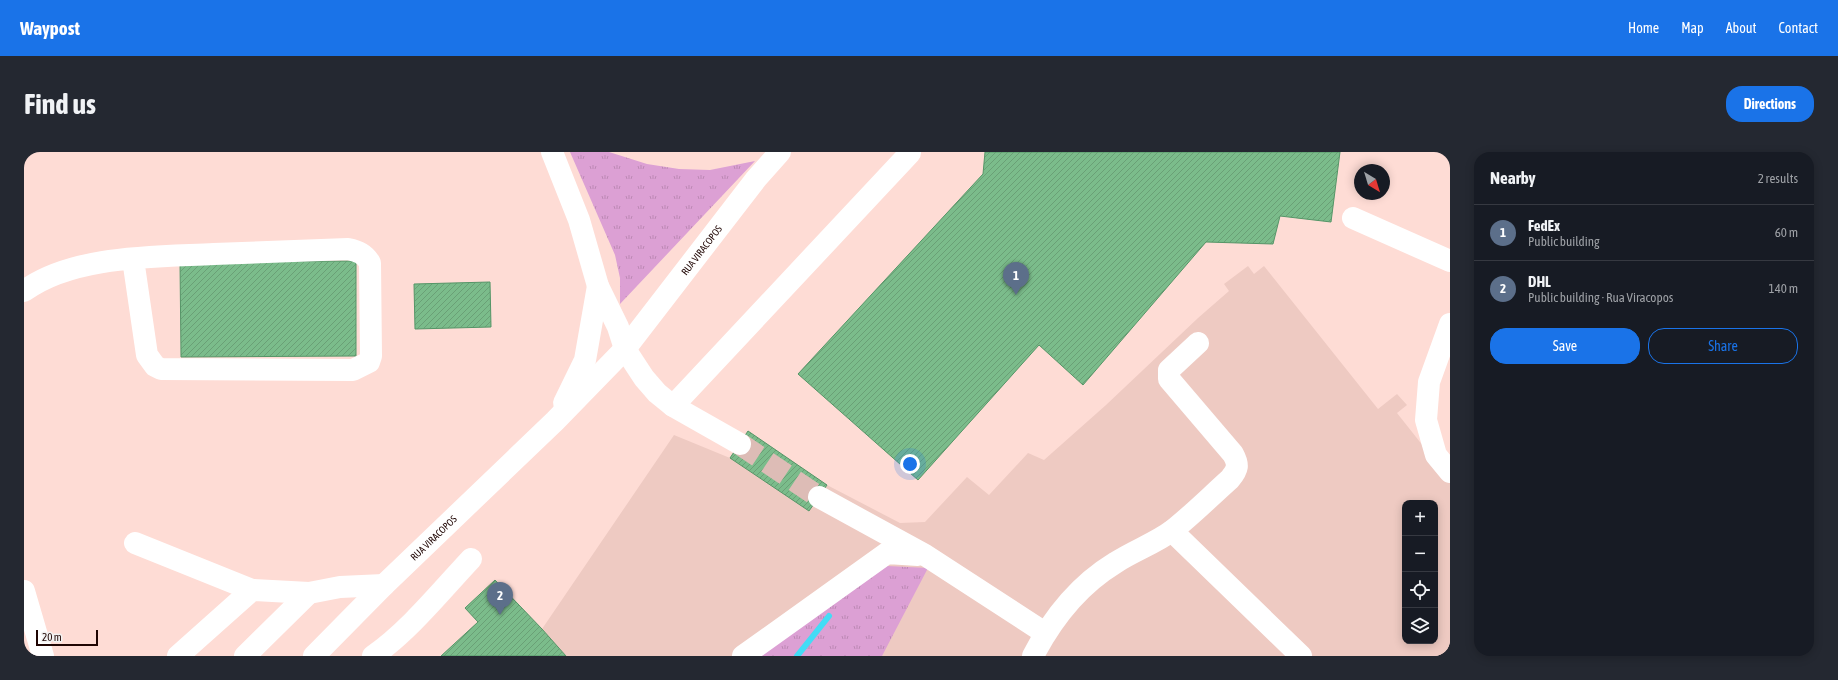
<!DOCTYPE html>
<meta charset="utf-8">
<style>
:root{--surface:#171b24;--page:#242831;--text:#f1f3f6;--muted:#9ea1a6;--line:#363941;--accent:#1a73e8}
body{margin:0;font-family:"Asap Condensed",sans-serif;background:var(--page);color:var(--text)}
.controls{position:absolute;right:12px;bottom:12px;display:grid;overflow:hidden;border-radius:8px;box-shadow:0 2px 10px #0003}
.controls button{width:36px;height:36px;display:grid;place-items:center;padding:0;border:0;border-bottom:1px solid var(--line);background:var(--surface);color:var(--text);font:20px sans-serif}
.compass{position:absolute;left:1330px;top:12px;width:36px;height:36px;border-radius:50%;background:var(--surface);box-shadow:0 2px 10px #0003;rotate:142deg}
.scale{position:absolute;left:12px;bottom:10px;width:62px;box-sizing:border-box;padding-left:4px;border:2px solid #1f0503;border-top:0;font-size:11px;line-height:14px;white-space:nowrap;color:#1f0503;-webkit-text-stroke:3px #f2f2f2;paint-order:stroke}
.you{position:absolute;left:886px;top:312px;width:14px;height:14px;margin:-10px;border:3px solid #fff;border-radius:50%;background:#1a73e8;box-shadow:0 0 0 6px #1a73e833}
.badge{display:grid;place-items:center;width:26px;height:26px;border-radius:50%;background:var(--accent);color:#fff;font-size:13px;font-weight:700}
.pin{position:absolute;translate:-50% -33px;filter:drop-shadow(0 1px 2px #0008)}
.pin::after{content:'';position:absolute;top:21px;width:14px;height:12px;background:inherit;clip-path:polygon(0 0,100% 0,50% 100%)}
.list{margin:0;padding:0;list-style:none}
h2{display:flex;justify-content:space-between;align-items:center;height:52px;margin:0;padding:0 16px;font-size:17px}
h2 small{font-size:13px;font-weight:400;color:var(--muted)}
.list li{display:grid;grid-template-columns:26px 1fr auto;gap:12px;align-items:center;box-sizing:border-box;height:56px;padding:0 16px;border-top:1px solid var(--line)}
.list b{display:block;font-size:15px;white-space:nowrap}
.list p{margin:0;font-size:13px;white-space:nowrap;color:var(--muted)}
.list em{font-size:13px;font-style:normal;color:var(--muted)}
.actions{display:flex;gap:8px;padding:12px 16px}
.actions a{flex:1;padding:9px 0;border:1px solid var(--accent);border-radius:16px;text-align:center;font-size:14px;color:var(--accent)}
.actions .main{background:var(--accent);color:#fff}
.icon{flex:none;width:22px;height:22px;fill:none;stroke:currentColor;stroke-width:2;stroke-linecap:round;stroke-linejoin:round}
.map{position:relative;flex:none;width:1426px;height:504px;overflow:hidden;border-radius:16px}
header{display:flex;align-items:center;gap:24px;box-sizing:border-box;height:56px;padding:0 20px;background:var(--accent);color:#fff}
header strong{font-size:19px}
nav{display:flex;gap:22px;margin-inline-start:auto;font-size:14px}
.intro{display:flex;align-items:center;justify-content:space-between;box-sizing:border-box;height:96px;padding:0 24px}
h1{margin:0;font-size:28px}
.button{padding:10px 18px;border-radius:16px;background:var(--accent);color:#fff;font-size:14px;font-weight:700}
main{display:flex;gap:24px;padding:0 24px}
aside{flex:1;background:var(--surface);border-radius:16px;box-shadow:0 2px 10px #0003}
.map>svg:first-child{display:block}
</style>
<header>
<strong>Waypost</strong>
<nav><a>Home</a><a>Map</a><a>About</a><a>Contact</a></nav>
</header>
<div class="intro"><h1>Find us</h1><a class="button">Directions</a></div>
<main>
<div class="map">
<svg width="1426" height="504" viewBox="0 0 1426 504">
<defs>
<pattern id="grass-tufts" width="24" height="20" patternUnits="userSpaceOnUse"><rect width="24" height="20" fill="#dca0d4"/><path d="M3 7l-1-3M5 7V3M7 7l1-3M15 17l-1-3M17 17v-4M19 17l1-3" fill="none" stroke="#bc88b4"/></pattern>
<pattern id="building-hatch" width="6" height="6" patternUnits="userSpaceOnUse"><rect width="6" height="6" fill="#7bbc8b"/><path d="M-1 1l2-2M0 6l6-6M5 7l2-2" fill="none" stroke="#6aa076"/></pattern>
</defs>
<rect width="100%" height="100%" fill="#fedcd5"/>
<!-- built -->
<path fill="#eecac2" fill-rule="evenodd" d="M1224 114 1230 122 1240 114 1354 257 1373 242 1383 253 1373 261 1426 328V504H542L518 477 650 283 706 306 724 279 803 333 876 371 901 370 943 325 965 343 1004 301 1020 308 1082 253 1174 166 1205 139 1200 132ZM1381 351H1411V489H1381Z"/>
<!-- grass -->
<path fill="url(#grass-tufts)" d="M546 0H585L623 12 655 17 686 18 731 9 596 152V126L591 103Z
M863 414 904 416 858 504H734Z"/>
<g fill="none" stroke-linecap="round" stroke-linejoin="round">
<!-- stream -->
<path stroke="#43dcf6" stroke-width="6" d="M773 504 805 464"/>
</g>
<!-- building -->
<path fill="url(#building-hatch)" stroke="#559567" d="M961 0H1316L1307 70 1256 64 1249 92 1182 90 1059 233 1015 193 894 328 774 222 959 22Z
M332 109V204L157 205 156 110Z
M466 130 467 175 391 177 390 132Z
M724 279 803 333 785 359 706 306Z
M471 428 518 477 542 504H417L454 470 441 456Z"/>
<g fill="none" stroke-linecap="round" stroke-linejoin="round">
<!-- minor-tunnel -->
<path stroke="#ddbcb6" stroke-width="22" stroke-dasharray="22 11" stroke-linecap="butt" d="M716 292 795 345"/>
<!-- minor -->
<g stroke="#fff" stroke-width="22">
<path d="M528 0 555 68 574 134 594 175 601 197 620 226 633 241 649 254 716 292"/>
<path d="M1329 66 1426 109"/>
<path d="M0 139C49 103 131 105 190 102 234 100 279 99 324 97 334 99 341 102 346 111L347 204 345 210 329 218 137 217 131 214 123 203 109 107"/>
<path d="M1426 172 1405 230 1402 268 1412 303 1426 320"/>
<path d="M540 251 561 208 574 134"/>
<path d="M649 254 886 1"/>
<path d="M795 345 901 403 1021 481"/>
<path d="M1148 379 1277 504"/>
<path d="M111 391 228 438"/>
<path d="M0 439 19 504"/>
<path d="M154 504 228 438 285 441 316 435 360 433"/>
<path d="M221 504 285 441"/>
<path id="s1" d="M290 504 360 433 531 269 601 197 732 27 756 0"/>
<path d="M349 504C385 479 417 439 447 407"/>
<path d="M719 504 863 401 894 403"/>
<path d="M1009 504C1028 467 1055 433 1091 411 1109 399 1132 391 1149 378 1169 362 1187 344 1206 327 1214 317 1215 313 1209 302L1145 227V218L1174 191"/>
</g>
</g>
<g text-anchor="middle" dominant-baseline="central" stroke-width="3.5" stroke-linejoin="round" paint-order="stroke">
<!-- street labels -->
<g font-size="10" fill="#1f0503" stroke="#f2f2f2">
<text stroke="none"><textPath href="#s1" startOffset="562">RUA VIRACOPOS</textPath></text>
<text stroke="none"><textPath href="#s1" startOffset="168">RUA VIRACOPOS</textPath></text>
</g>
</g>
</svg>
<div class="controls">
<button>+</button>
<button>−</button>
<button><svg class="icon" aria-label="locate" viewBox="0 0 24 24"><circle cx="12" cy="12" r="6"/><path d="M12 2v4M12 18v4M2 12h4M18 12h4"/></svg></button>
<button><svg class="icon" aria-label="layers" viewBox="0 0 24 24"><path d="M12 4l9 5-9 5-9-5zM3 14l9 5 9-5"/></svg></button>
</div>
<svg class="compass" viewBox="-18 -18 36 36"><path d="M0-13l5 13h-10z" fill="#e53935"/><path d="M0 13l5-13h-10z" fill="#9ea1a6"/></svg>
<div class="scale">20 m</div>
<div class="you"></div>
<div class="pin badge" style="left:992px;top:143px;background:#5c6f8a">1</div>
<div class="pin badge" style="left:476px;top:463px;background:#5c6f8a">2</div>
</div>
<aside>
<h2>Nearby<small>2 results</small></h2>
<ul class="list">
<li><span class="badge" style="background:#5c6f8a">1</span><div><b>FedEx</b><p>Public building</p></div><em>60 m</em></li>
<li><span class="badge" style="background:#5c6f8a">2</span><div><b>DHL</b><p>Public building · Rua Viracopos</p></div><em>140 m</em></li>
</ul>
<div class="actions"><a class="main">Save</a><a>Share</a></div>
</aside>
</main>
